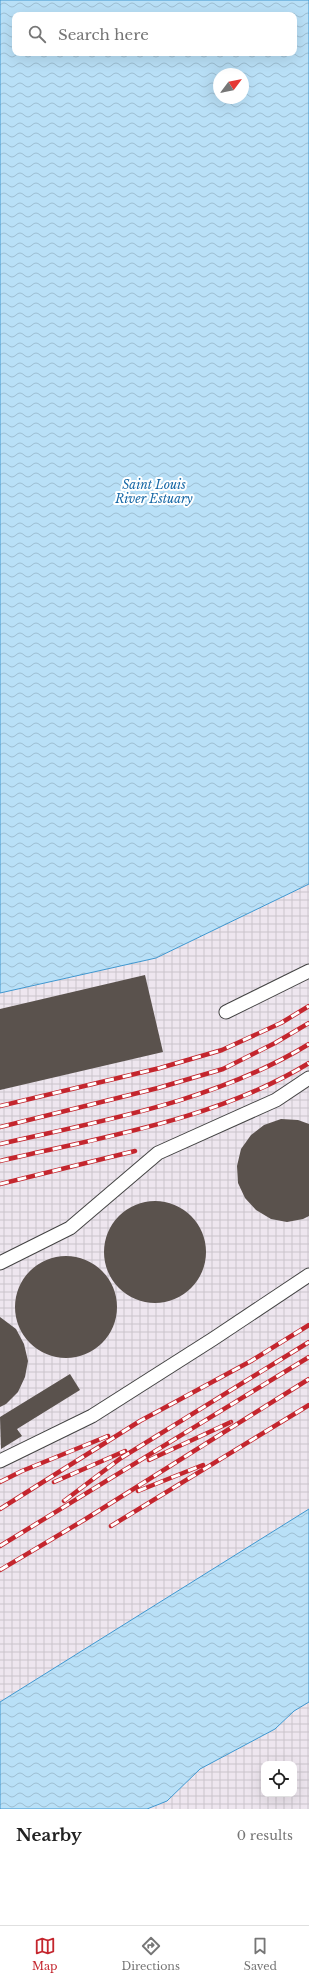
<!DOCTYPE html>
<style>
:root{--surface:#fff;--page:#f6f6f6;--text:#222;--muted:#767676;--line:#e0e0e0;--accent:#c4262e}
body{margin:0;font-family:"Libre Baskerville",serif;background:var(--page);color:var(--text)}
.controls{position:absolute;right:12px;bottom:12px;display:grid;overflow:hidden;border-radius:8px;box-shadow:0 4px 16px #0002}
.controls button{width:36px;height:36px;display:grid;place-items:center;padding:0;border:0;border-bottom:1px solid var(--line);background:var(--surface);color:var(--text);font:20px sans-serif}
.compass{position:absolute;left:213px;top:68px;width:36px;height:36px;border-radius:50%;background:var(--surface);box-shadow:0 4px 16px #0002;rotate:58deg}
.list{margin:0;padding:0;list-style:none}
h2{display:flex;justify-content:space-between;align-items:center;height:52px;margin:0;padding:0 16px;font-size:17px}
h2 small{font-size:13px;font-weight:400;color:var(--muted)}
.icon{flex:none;width:22px;height:22px;fill:none;stroke:currentColor;stroke-width:2;stroke-linecap:round;stroke-linejoin:round}
.map{position:relative;flex:none;width:309px;height:1809px;overflow:hidden}
.search{position:absolute;background:var(--surface);box-shadow:0 4px 16px #0002;left:12px;right:12px;top:12px;height:44px;display:flex;align-items:center;gap:10px;box-sizing:border-box;padding:0 14px;border-radius:8px;color:var(--muted);font-size:15px}
.sheet{height:116px;background:var(--surface)}
nav{display:flex;justify-content:space-around;align-items:center;box-sizing:border-box;height:56px;border-top:1px solid var(--line);background:var(--surface);font-size:11px;color:var(--muted)}
nav a{display:grid;justify-items:center;gap:2px}
nav .on{color:var(--accent)}
.map>svg:first-child{display:block}
</style>
<div class="map">
<svg width="309" height="1809" viewBox="0 0 309 1809">
<defs>
<pattern id="industrial-grid" width="8" height="8" patternUnits="userSpaceOnUse"><rect width="8" height="8" fill="#eee6ef"/><path d="M0 4h8M4 0v8" fill="none" stroke="#cbc4cc"/></pattern>
<pattern id="water-waves" width="16" height="10" patternUnits="userSpaceOnUse"><rect width="16" height="10" fill="#b9e0f7"/><path d="M0 5q4-4 8 0t8 0" fill="none" stroke="#9ebfd3"/></pattern>
</defs>
<rect width="100%" height="100%" fill="#fffdf5"/>
<!-- industrial -->
<path fill="url(#industrial-grid)" fill-rule="evenodd" d="M309 884V1509L0 1702V993L156 958Z
M309 1702V1809H147L167 1801 200 1769 275 1729 294 1711ZM264 1764H294V1794H264Z"/>
<!-- water -->
<path fill="url(#water-waves)" stroke="#3f96cf" fill-rule="evenodd" d="M0 0H309V884L156 958 0 993ZM15 15H294V53H15ZM219 74H243V98H219Z
M309 1509V1702L294 1711 275 1729 200 1769 167 1801 147 1809H0V1702Z"/>
<!-- building -->
<path fill="#5a524d" d="M145 975 163 1052 0 1090V1009Z
M281 1119 298 1120 309 1124V1216L303 1219 287 1222 271 1219 256 1210 245 1198 238 1183 237 1166 241 1149 251 1135 264 1125Z
M104 1252a51 51 0 1 1 102 0a51 51 0 1 1-102 0Z
M15 1307a51 51 0 1 1 102 0a51 51 0 1 1-102 0Z
M0 1317 16 1329 24 1344 28 1361 25 1377 18 1392 6 1404 0 1407Z
M70 1374 80 1390 17 1429 22 1436 1 1449 0 1417Z"/>
<g fill="none" stroke-linecap="round" stroke-linejoin="round">
<defs>
<path id="service" d="M226 1012 309 971
M0 1263 70 1228 158 1153 276 1100 309 1078
M0 1461 92 1416 213 1339 309 1275"/>
</defs>
<!-- service casing -->
<use href="#service" stroke="#444" stroke-width="15"/>
<!-- service -->
<use href="#service" stroke="#fff" stroke-width="13"/>
<defs>
<path id="rail" d="M0 1106 160 1068 222 1050 281 1023 309 1006
M0 1127 158 1088 223 1069 275 1043 309 1023
M0 1144C105 1120 216 1101 309 1044
M0 1161C103 1137 218 1119 309 1063
M0 1184 135 1151
M149 1460 231 1422
M0 1482 22 1471 108 1436
M54 1482 125 1451
M138 1491 203 1465
M64 1501 121 1458 309 1342
M0 1509 140 1421 251 1361 309 1325
M111 1526 309 1405
M0 1546 309 1357
M0 1570 84 1520 309 1379"/>
</defs>
<!-- rail casing -->
<use href="#rail" stroke="#c4262e" stroke-width="4.5"/>
<!-- rail -->
<use href="#rail" stroke="#fff" stroke-width="3" stroke-dasharray="9" stroke-linecap="butt"/>
</g>
<g text-anchor="middle" dominant-baseline="central" stroke-width="4" stroke-linejoin="round" paint-order="stroke">
<!-- water labels -->
<g font-size="12" font-style="italic" fill="#1768a6" stroke="#fff">
<text x="154" y="484">Saint Louis<tspan x="154" dy="14">River Estuary</tspan></text>
</g>
</g>
</svg>
<div class="controls">
<button><svg class="icon" aria-label="locate" viewBox="0 0 24 24"><circle cx="12" cy="12" r="6"/><path d="M12 2v4M12 18v4M2 12h4M18 12h4"/></svg></button>
</div>
<svg class="compass" viewBox="-18 -18 36 36"><path d="M0-13l5 13h-10z" fill="#e53935"/><path d="M0 13l5-13h-10z" fill="#767676"/></svg>
<div class="search"><svg class="icon" aria-label="search" viewBox="0 0 24 24"><circle cx="10" cy="10" r="6"/><path d="M15 15l6 6"/></svg>Search here</div>
</div>
<section class="sheet">
<h2>Nearby<small>0 results</small></h2>
<ul class="list">
</ul>
</section>
<nav>
<a class="on"><svg class="icon" aria-label="map" viewBox="0 0 24 24"><path d="M3 6l6-2 6 2 6-2v14l-6 2-6-2-6 2zM9 4v14M15 6v14"/></svg>Map</a>
<a><svg class="icon" aria-label="directions" viewBox="0 0 24 24"><path d="M12 3l9 9-9 9-9-9zM9 14v-3h6M13 9l2 2-2 2"/></svg>Directions</a>
<a><svg class="icon" aria-label="saved" viewBox="0 0 24 24"><path d="M7 4h10v16l-5-4-5 4z"/></svg>Saved</a>
</nav>
